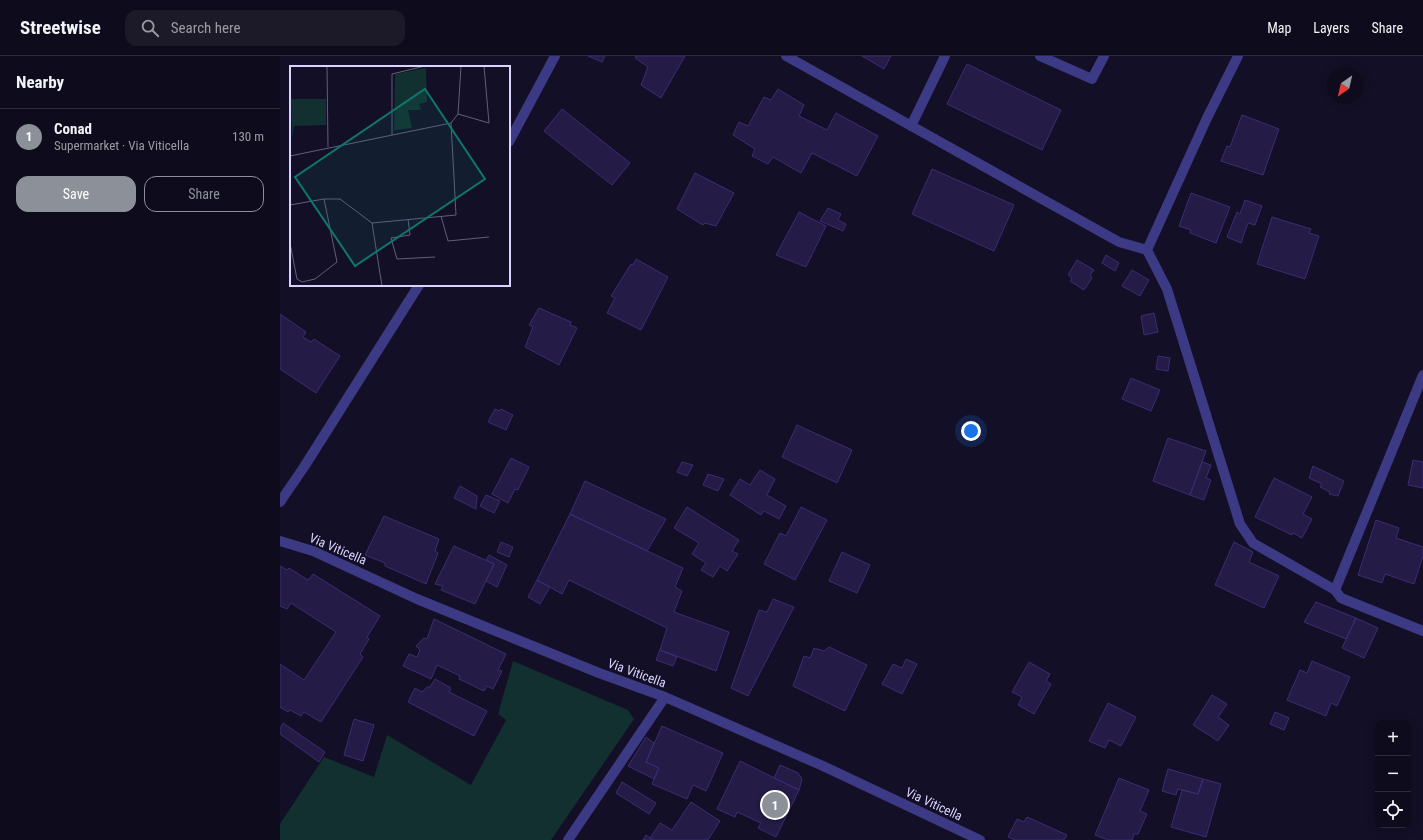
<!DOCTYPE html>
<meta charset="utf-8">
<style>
:root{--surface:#0e0b1c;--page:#1c1929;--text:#f1f3f6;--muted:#9b9ba3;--line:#2e2b3b;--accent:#8c9099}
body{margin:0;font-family:"Roboto Condensed",sans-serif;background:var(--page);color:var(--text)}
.controls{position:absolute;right:12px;bottom:12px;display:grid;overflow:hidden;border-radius:8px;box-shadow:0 2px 10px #0003}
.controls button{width:36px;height:36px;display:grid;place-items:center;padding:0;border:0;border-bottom:1px solid var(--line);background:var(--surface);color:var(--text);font:20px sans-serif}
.compass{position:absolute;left:1047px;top:12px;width:36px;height:36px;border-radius:50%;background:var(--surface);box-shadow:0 2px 10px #0003;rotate:214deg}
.you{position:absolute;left:691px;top:375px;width:14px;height:14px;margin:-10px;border:3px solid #fff;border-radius:50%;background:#1a73e8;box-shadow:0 0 0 6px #1a73e833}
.badge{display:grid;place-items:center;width:26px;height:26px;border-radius:50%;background:var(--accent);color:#fff;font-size:13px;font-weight:700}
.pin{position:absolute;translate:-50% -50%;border:2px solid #fff;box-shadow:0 1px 4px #0006}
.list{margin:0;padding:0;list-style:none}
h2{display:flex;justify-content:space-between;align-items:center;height:52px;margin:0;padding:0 16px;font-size:17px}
h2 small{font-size:13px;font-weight:400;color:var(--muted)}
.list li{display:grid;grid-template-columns:26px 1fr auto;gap:12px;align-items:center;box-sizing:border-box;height:56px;padding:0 16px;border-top:1px solid var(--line)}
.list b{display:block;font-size:15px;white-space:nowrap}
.list p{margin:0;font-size:13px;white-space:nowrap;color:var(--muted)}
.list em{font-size:13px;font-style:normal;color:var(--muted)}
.actions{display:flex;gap:8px;padding:12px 16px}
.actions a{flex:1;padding:9px 0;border:1px solid var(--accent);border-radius:12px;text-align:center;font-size:14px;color:var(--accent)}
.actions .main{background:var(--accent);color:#fff}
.icon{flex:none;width:22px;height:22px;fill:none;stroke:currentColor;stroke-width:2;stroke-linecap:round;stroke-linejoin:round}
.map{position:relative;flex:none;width:1143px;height:784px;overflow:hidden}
header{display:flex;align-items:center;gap:24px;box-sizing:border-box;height:56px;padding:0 20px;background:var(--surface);border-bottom:1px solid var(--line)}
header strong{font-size:19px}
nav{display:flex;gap:22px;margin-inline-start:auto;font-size:14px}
.search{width:280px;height:36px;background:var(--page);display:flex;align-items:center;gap:10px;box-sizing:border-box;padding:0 14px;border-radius:12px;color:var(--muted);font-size:15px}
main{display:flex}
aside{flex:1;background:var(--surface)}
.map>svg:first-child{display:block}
</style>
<header>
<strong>Streetwise</strong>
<div class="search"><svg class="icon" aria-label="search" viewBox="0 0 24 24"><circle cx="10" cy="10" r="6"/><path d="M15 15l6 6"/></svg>Search here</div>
<nav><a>Map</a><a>Layers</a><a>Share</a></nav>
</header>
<main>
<aside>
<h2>Nearby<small></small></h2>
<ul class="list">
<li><span class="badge">1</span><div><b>Conad</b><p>Supermarket · Via Viticella</p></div><em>130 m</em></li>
</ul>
<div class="actions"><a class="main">Save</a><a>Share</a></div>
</aside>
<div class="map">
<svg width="1143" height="784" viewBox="0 0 1143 784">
<rect width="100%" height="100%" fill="#130f26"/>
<!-- green -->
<path fill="#12302f" d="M233 605 348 654 354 663 271 784H0V768L44 701 94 721 107 679 191 729 226 664 218 658Z"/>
<!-- building -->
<path fill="#241b47" stroke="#3b2d73" d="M308 0H325L322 6Z
M356 0H405L381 42 361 29 368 11 355 2Z
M582 0H611L604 13Z
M687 8 781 54 762 94 667 48Z
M498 33 524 49 519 60 547 74 556 57 598 80 577 120 532 97 521 117 493 101 488 108 472 100 475 93 453 79 459 66 468 70 484 41 491 44Z
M282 53 350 107 332 129 264 75Z
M962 59 999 73 983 119 941 105 947 90 950 91Z
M652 113 734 149 714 195 632 158Z
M415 117 454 137 436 170 425 167 423 169 397 153Z
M911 137 950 151 936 187 910 177 911 174 899 170Z
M965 144 982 150 975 169 968 167 961 187 947 181 957 156 960 158Z
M548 152 561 158 558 164 566 168 563 175 540 165Z
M519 156 546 170 526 211 496 199Z
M992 161 1031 173 1029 177 1039 180 1025 223 977 208Z
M826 199 839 207 835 215 822 207Z
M356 203 388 221 361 274 327 257 335 242 331 240 351 208 353 209Z
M797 204 814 214 810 219 812 222 804 234 790 225 792 222 788 219Z
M852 214 869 224 860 240 842 230Z
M259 252 291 266 290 269 297 272 279 309 245 291 253 271 249 269Z
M874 257 878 276 864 279 861 260Z
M0 258 26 276 23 281 31 286 34 283 60 300 36 337 0 313Z
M878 300 890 302 888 315 876 313Z
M851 322 880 334 871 355 842 343Z
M215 353 219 355 221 353 233 359 226 374 208 366Z
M517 369 572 394 557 427 502 401Z
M888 382 926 395 910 439 873 425Z
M231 402 249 411 238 434 235 433 228 447 212 438Z
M1133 404 1143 406V432L1128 429Z
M402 406 413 409 407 420 397 416Z
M922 406 931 409 926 422 931 424 924 444 910 439Z
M1033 410 1064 425 1058 440 1049 438 1050 436 1040 431 1042 428 1029 422Z
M480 414 495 423 487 439 506 450 499 463 484 455 481 459 450 439 460 423 470 429Z
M428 418 444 423 438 435 423 429Z
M994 422 1032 441 1023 458 1032 463 1022 482 1013 477 1012 479 975 461Z
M305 425 386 463 367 495 290 458Z
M180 430 197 440 196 453 174 442Z
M206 439 220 445 214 457 200 450Z
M407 451 459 484 452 495 458 498 447 515 440 510 433 521 421 514 426 507 412 498 419 487 394 472Z
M521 451 547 464 515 524 484 508 500 477 506 480Z
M290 458 403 512 395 531 402 535 394 556 449 576 436 615 380 594 387 572 289 524 282 538 257 524Z
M104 460 159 483 155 495 158 497 146 528 105 510V507L85 499Z
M1096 464 1119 472 1116 482 1143 491V500L1134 528 1105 518 1102 527 1078 519Z
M221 486 233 491 229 501 217 496Z
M954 486 973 496 969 506 999 520 984 552 935 529Z
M174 490 214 508 195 548 161 534 163 530 155 528Z
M562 496 590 509 577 537 549 525Z
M209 499 227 509 217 531 206 525 214 508 206 504Z
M0 510 7 514 9 512 28 524 33 518 100 560 87 581 89 583 80 598 83 601 41 666 24 656 21 660 10 654 8 656 0 651V608L24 624 56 576 11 547 7 553 0 550Z
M257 524 270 531 260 548 248 541Z
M493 543 514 551 468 640 451 632 479 554 487 556Z
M1036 546 1076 562 1066 583 1024 566Z
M1076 562 1098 572 1084 602 1062 592Z
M154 563 226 598 218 614 222 615 213 633 207 630 204 635 179 623 180 620 157 609 151 623 123 610 129 598 137 601 140 594 136 590 144 582 147 583Z
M549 591 587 609 565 655 513 630 524 600 530 602 534 592 544 595Z
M380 594 397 601 393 610 376 604Z
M626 603 637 608 622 638 602 628 613 608 622 612Z
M1032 605 1070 621 1057 650 1051 647 1046 660 1007 644 1020 614 1027 617Z
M749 606 770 618 766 625 771 628 754 658 738 649 742 641 732 636Z
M155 623 171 632 169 636 207 655 194 680 128 646 135 632 142 636 147 631H150Z
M932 639 947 648 938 661 949 669 938 685 913 669Z
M828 647 856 661 841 690 829 684 825 692 809 685Z
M995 656 1009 662 1004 674 990 668Z
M74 663 94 669 83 705 64 699Z
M3 667 45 696 39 706 0 678V673Z
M382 670 443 697 426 735 413 729 407 743 372 728 379 712 366 706Z
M366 681 374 687 366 706 379 712 374 723 348 710Z
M460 705 519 734 496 781 478 772 481 767 457 756 455 761 437 753Z
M500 709 518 717 522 723 519 734 494 722Z
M888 713 923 723 918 738 898 733 896 739 882 735Z
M839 722 869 734 860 755 867 758 858 778H854L852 784H828L815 779Z
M923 723 941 728 926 781 891 771 902 734 918 738Z
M342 726 376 747 369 758 336 737Z
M411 746 440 765 428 784H373L370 782 380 767 392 774Z
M747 761 787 779 784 784H735L728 781 737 763 744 766Z
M366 779 370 782 373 784H363Z"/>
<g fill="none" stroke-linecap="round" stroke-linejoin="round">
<!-- minor -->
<path stroke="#3d3a85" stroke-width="10" d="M506 0 839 186 867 194
M760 0 812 23 824 0
M958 0 927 62 867 194 887 233 960 468 973 487 1055 534 1143 319
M631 70 665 0
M229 86 275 0
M0 446 24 411 139 229
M0 485 33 495 137 543 319 617 385 641 543 710 700 784
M1055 534 1061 542 1143 575
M288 784 385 641"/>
</g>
<g text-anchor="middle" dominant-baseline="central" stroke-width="3" stroke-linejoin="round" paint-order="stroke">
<!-- street labels -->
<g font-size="13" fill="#d9d4ff" stroke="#130f26">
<text transform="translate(58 493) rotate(23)">Via Viticella</text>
<text transform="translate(357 617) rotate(20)">Via Viticella</text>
<text transform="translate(654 748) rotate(25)">Via Viticella</text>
</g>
</g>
<!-- overview -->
<g transform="translate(10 10)">
<rect width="220" height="220" fill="#130f26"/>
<path d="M136 2 137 36 129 38 131 44H118L122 62 104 64 105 8ZM1 33H36V59L4 60 2 72Z" fill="#12302f"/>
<path fill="none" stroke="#625e7d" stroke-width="1" d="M37 0 38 81M168 48 199 57 194 0M102 69V8L135 0M0 90 161 57 168 48 171 0M0 139 34 133M151 150 158 175 199 171M118 153 120 169 101 172 107 193 145 191M82 157 166 149 161 57M0 177 7 213 12 216 25 213 47 196 34 133H50L82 157 92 220"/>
<path fill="#0f766e" fill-opacity="0.15" stroke="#0f766e" stroke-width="2" d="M135 23 195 113 65 200 5 111Z"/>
<rect width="220" height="220" fill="none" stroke="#d9d4ff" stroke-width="2"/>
</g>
</svg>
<div class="controls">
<button>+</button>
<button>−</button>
<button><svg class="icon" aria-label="locate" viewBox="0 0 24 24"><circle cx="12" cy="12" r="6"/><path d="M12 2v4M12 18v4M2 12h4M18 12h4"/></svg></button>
</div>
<svg class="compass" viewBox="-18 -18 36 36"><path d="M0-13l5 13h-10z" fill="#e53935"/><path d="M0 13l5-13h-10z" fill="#9b9ba3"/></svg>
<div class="you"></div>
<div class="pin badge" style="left:495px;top:749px">1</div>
</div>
</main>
